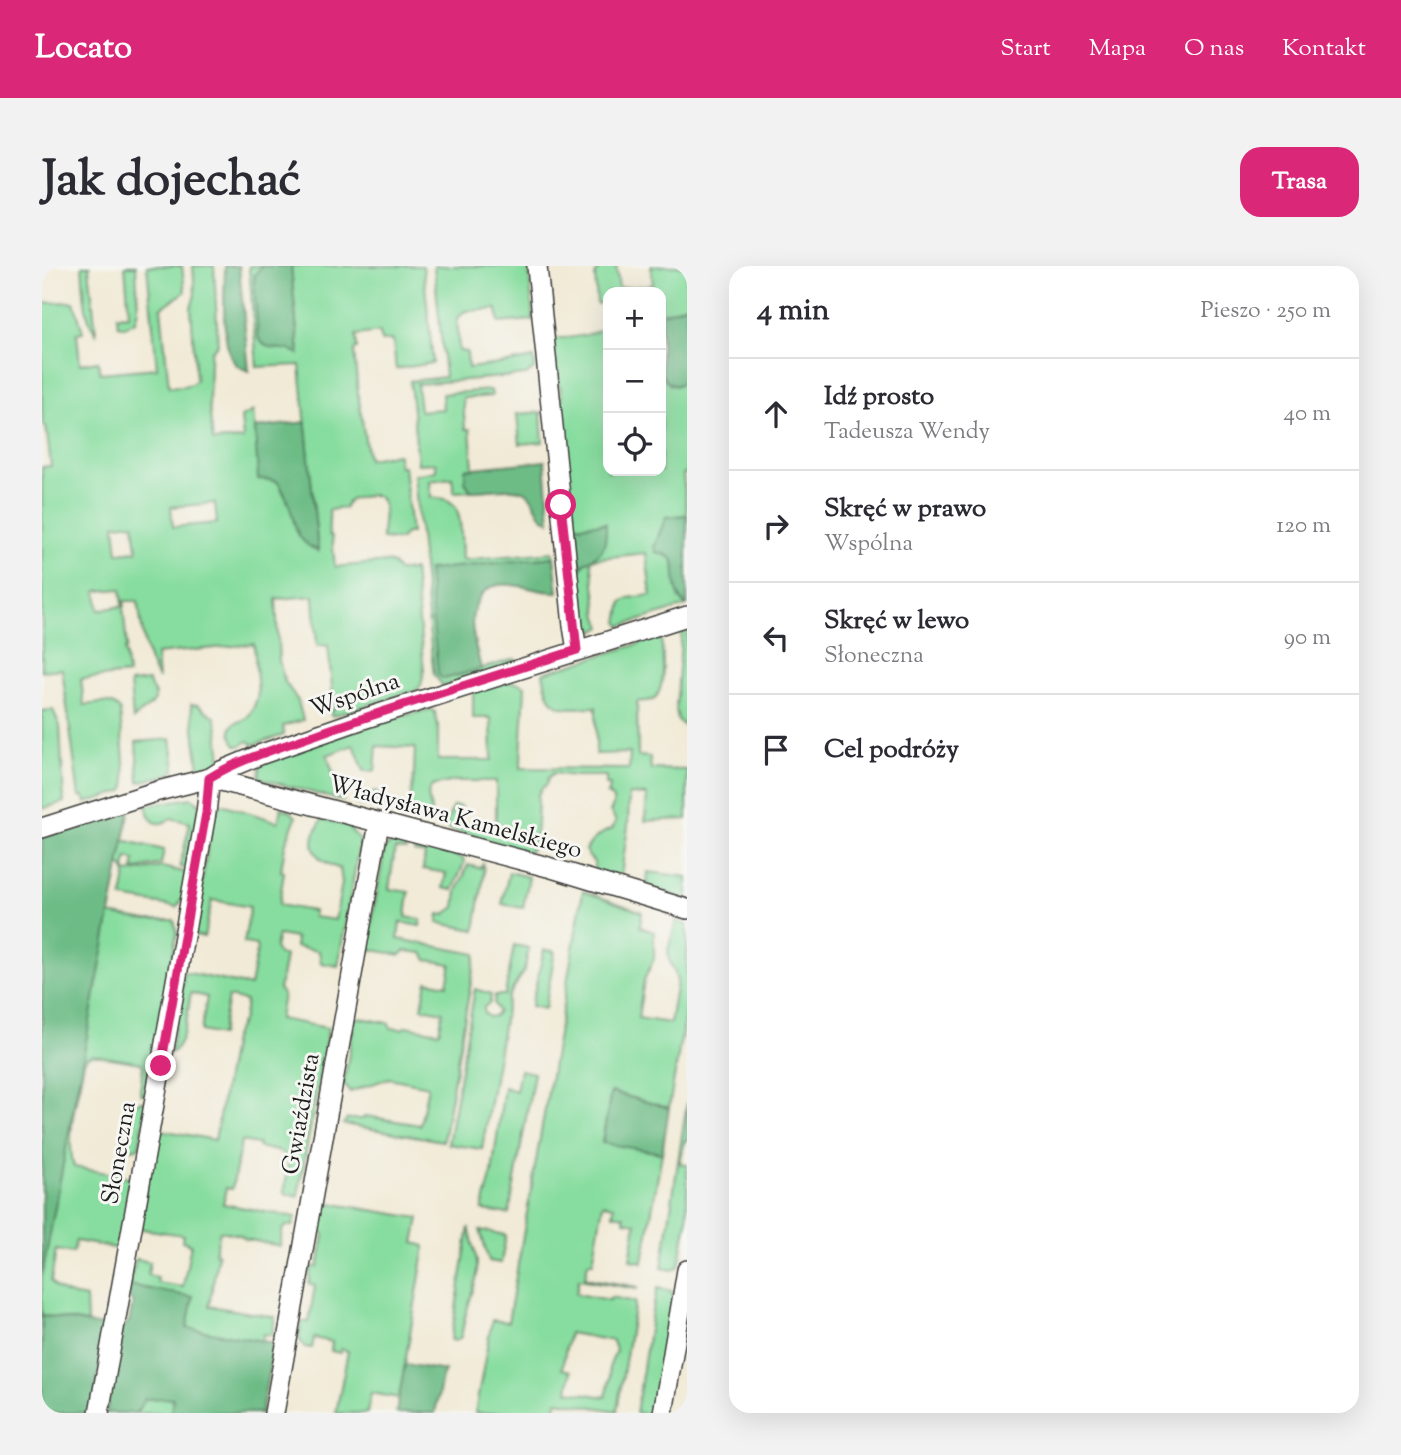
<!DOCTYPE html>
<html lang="pl">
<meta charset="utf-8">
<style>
:root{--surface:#fff;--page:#f2f2f3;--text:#2b2b33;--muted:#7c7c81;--line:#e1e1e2;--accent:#db2777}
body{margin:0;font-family:"Sorts Mill Goudy",serif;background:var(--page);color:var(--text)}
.controls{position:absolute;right:21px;top:21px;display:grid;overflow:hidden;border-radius:14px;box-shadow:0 7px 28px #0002}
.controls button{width:63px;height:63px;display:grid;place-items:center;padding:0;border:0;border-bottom:2px solid var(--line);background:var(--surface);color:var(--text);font:35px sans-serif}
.stop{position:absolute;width:21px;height:21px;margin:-16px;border:5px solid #db2777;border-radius:50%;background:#fff}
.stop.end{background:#db2777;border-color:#fff;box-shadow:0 2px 7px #0008}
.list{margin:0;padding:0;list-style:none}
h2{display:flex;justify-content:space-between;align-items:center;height:91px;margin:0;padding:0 28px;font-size:30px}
h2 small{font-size:23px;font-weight:400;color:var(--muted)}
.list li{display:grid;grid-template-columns:46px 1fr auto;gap:21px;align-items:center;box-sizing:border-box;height:112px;padding:0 28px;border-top:2px solid var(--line)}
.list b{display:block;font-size:26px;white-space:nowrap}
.list p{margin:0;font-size:23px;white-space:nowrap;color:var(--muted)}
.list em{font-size:23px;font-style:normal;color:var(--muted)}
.icon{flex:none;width:38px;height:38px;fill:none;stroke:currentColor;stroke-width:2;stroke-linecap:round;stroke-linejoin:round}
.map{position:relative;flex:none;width:645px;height:1147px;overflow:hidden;border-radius:21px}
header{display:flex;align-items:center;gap:42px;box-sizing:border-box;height:98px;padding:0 35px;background:var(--accent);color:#fff}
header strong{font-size:33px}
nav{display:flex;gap:38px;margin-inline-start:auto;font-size:24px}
.intro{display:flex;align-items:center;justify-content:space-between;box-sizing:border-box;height:168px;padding:0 42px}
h1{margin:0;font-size:49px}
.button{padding:18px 32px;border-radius:21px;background:var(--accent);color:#fff;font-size:24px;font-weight:700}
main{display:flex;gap:42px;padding:0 42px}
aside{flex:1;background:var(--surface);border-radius:21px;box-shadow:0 7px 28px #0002}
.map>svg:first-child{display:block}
</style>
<header>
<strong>Locato</strong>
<nav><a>Start</a><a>Mapa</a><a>O nas</a><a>Kontakt</a></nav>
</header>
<div class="intro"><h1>Jak dojechać</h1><a class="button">Trasa</a></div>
<main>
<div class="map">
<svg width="645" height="1147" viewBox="0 0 645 1147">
<rect width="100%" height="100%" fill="#f6f6f2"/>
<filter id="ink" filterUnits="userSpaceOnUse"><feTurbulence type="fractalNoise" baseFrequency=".0143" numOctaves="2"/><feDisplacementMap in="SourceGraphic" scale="14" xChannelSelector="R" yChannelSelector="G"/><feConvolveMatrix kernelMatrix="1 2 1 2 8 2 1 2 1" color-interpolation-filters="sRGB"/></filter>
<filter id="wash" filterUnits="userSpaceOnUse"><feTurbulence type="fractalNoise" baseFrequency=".00686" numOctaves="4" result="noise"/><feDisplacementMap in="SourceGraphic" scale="28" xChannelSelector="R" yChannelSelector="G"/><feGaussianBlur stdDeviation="1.57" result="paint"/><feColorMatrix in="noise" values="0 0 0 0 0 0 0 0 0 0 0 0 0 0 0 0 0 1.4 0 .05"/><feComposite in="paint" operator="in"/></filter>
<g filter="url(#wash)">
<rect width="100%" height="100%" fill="#f1ead6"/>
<!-- green -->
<path fill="#87dd9f" stroke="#527c5e" stroke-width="2" fill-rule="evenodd" d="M40 0H49L47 1 54 67C41 51 42 20 40 0Z
M83 0H94L96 44 93 55 83 61 76 59 75 50 87 49Z
M105 0H140L143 26 119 42 127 121C136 120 149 121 154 114L149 42 153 29 151 0H172L176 78 169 86 168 94 167 139 171 175 201 173 199 151 211 145 214 176 223 213 236 216 247 238 257 270 276 285 258 99 215 101 207 0H220L213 9 212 15 232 82 249 83 257 87 249 0H381L391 97 354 103 351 74 339 75 338 66 314 69 315 83 312 84 316 127 326 193 356 188 357 200H362L369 267H364L358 274 340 273C338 263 350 231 330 229 327 229 322 231 319 231 309 233 307 233 302 242L287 244C288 253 286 260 287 269L290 271 293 301 345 296 351 298 356 305 372 304 382 405C380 413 381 421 373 425L290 450 287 445 292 443 286 379 275 380 272 330 234 333 237 395 243 416 256 435 261 454 241 460 242 469 210 479 209 476 206 475 198 480 194 479C190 474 186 464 192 458 195 455 200 456 203 453 210 449 215 434 216 427L212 378 114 388 116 413C102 389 100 362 96 335H82L83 340 81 341 85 381 83 383 86 408 39 413 42 439C55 438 71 432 78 445L84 520 82 525 44 537 42 530 37 531 20 403 0 405V201L9 200 4 160 1 159 0 142V37L32 36 41 66 35 67 38 98 56 95 58 107 115 102ZM173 237 175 257 131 261 129 241ZM92 257 95 285 76 287 73 259ZM79 323 81 340 57 344 55 325Z
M392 0H487L491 54 457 57 455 43 423 45 415 53 417 85 425 86 426 102 465 97 492 92 493 102 484 109 375 118 378 145 401 143 400 128 449 124 450 130 421 132 423 163H428L431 202 423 203V216L429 225 412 226 410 212 388 215 389 231C397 232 405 232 411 238 421 248 419 280 420 294L511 286 512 291 386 304 403 413 473 393 474 398 401 420 392 408 391 401 372 209 394 205V197L376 198 368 115 403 111Z
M558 0H574L577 22 611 19 609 0H645V39L619 48V26H566V205H619V107C629 123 629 120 645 115V207L641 208 645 249 624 251 617 269 614 286 626 290 632 295 637 332 644 340 579 360 576 356 580 336 587 332 609 329 604 287 549 293 556 351 560 361 553 365 543 359 536 310 563 257 532 260 529 226H526L517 136H520L518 120 516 119 509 57H512L514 72C531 72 549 70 564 61L562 37 555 38 553 10Z
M499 146 501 176 478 178 475 148Z
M645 360V462L636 455 634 443 640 362Z
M619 371C621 388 625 423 611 434L595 436 596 490 608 491 609 503 645 504V553L603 555 605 529 587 528 586 560 579 610 576 611 552 604V596L547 591 544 584C549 574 559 567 570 563L574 555 568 545C573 539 573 532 565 528L567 527 568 519H564V510H531L512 507 507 511 504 519 499 523 496 529C495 544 497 577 487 586L406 563 404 558 411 540 419 541V559H454V515H412L390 520C383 529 388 534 389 544 389 547 388 551 388 554L382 557 366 551 372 508 373 482 335 480 333 505H322L312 479 285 489 301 535 217 512 219 495 341 455 389 443 393 446 396 460V494H450L449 452H431V427C447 422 468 410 483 420 482 447 479 475 479 502L587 503 588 487 554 488V441C518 442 508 448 501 407Z
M106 415 113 429V434L110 438 91 453 88 417Z
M149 438 156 439 173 451 176 463 179 496 157 503Z
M11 444 18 460 22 536 0 543V445Z
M129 473 133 503 129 508 97 516 94 476Z
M332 526C343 530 347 535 349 546L315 538 323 530Z
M150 532 158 538 147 603 138 601 148 557 129 552C115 563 107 556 104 539Z
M180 538 236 556 239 542 247 544 254 551 243 579 239 605 242 606 237 639 271 645V651L293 654 300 617 298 603C282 597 267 589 272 569 274 563 278 558 280 553L306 560 318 575 296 700 279 697 277 685 253 681 254 672 236 669 233 682 237 689 243 690 237 723 241 728 237 753 286 762 256 930 242 927 247 894 243 892 239 886 216 881V878L199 875 190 923 184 922 181 938 253 951 251 960H244L240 965 238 980 203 973 198 969 178 965 173 987 176 988 167 1040 233 1051 230 1069 221 1068 220 1075 144 1062 87 1019 94 993 108 996 106 1009 116 1012 115 1017 141 1021 149 978 140 975 141 969 100 963 97 959 114 863 173 874 191 773C193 766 196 763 199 757 203 751 203 742 204 735L186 731 179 769 159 765 165 731 149 727C145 746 145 777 128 788L142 706 208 720 215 684 214 679 202 677 208 641 170 634 162 671 151 669 171 551Z
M81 574 122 584 119 598 91 604 93 594 85 592 83 604 86 607 120 601 146 607 142 631 135 641 80 632 84 609 81 601 76 600Z
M356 575 365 577 364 584 353 583 347 623 367 626 364 651 379 654 378 660 358 656 356 673 434 688 401 875 301 858 305 853H320L324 850 378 859 386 820 347 812 308 826 302 817 313 751 346 757 349 762 360 763 364 760 397 766 401 746 380 742 385 715 405 719 409 698 385 694 381 687 363 685 359 689 325 683 343 581Z
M373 579 421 592 422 597 411 624 401 622 404 607 381 603 383 588 372 586Z
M441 598 442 608 433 664 396 657 397 648 402 649 413 641 415 625 426 599 438 602Z
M467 606 487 611 481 642 460 638Z
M606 606 645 611V634L603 620 605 618Z
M541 625 600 646 598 661 612 666V693L602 714 596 752 628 757 635 716 633 707 627 694 626 684 634 655 645 659V738L627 842 569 826 560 876 620 887 601 996 588 994 594 957 582 955V950L571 948 572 940 561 938 551 996H546L543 1012 596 1021 595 1023 537 1013 534 1028 568 1034 569 1031 593 1036 575 1145 515 1135 513 1147H433L450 1054 466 1056ZM527 1067 571 1075 574 1084 567 1102 568 1112 564 1131 526 1125 529 1105 520 1103Z
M67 648 100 654H132L135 666 106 829 99 828 98 825 101 799 99 797 51 789 45 791 42 796C36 828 23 869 32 901L92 912 79 983 34 975 31 987 14 984 9 1015C17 1028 30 1029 44 1032L45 1057 0 1049V1010Z
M472 679 487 682 482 705 466 731 440 883 406 878 433 723 449 728 448 737 442 741V747L447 751 453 750 456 745 452 738 453 729H463Z
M502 684 513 685 503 743 489 740Z
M478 804 492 807 467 948 440 944 450 907 462 821 474 825Z
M99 835 105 836 97 881 91 883 81 877 88 870 91 864 87 853 91 839Z
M645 836V874H643L638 897 645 899V955L637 1000 631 1004 620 1002Z
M281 936 377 952 372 977 383 980 357 1132 329 1127 325 1147H294L306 1085 299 1083 298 1087 289 1085 290 1076 272 1072 270 1082 263 1081 257 1073 259 1056H267L273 1020 267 1018 269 1001H276L282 969 277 960Z
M427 961 435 995V1010L423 1051 419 1071 414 1075 409 1074Z
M438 964 464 969 459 997 447 995Z
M616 1022 629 1025 632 1030 612 1147H594L610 1045Z
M113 1132H132L129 1147H94L102 1133Z"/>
<!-- forest -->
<path fill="#6dbc86" stroke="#446c51" stroke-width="2" d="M183 0H197L207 105C203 103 200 103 196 100 177 86 183 23 183 0Z
M220 0H249L257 88C241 78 226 89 216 71L212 15 213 9Z
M645 39V115L633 120 625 116 619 107V48Z
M264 156V160L276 285C252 274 254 260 247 238 244 230 240 223 236 216L229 214 216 213 213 162Z
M503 195 508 256C493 247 497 242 488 230 479 217 445 226 429 225L423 216V203Z
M645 249V340H644C631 325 634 314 632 295L626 290 614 286 612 281 624 251Z
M564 257C564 268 565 281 555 289 543 298 541 294 536 310L531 260Z
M512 291 516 326C496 327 476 316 457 319 449 320 443 324 439 330 422 352 434 379 439 403L402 413 396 409 386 304Z
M88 542 0 1010V572Z
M569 826 627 842 620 887 560 877Z
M87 1019 151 1031 145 1062 232 1077 219 1147H129L131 1132 103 1133 94 1147H64L79 1061 87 1056 91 1037 85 1028Z
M0 1049 65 1061 50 1147H0Z
M363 1098 403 1105 400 1111 393 1147H354Z"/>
</g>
<g filter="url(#ink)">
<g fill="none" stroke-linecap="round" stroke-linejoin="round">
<defs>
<path id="street" d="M495 0 531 360 535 384
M168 512 506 601 645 643
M0 562 116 525 168 512 179 505 220 488 318 454 645 350
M57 1147 164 547 168 512
M232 1147 337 557
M621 1147 645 1004"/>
</defs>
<!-- street casing -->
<use href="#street" stroke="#3c3b38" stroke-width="22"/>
<!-- street -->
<use href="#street" stroke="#fff" stroke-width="19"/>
</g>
</g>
<g fill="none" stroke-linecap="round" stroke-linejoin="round" filter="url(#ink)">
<!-- route -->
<path stroke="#db2777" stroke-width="9" d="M119 800 164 547 167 512C202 491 243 480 281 466 365 437 450 411 535 384L519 239"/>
</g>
<g text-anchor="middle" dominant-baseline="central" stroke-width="6" stroke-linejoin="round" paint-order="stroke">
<!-- street labels -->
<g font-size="24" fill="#1c1c1c" stroke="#f6f6f2">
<text transform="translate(313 430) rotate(-19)">Wspólna</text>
<text transform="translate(413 552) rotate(15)">Władysława Kamelskiego</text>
<text transform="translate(260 848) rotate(-80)">Gwiaździsta</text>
<text transform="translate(78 887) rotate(-80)">Słoneczna</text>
</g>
</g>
</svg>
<div class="controls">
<button>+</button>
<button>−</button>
<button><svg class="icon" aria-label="locate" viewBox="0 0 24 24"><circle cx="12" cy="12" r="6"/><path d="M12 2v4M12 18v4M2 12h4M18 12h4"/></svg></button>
</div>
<div class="stop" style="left:519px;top:239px"></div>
<div class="stop end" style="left:119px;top:800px"></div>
</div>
<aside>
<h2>4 min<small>Pieszo · 250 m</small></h2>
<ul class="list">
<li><svg class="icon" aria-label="ahead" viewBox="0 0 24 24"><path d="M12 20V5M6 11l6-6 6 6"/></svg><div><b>Idź prosto</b><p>Tadeusza Wendy</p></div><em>40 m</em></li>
<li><svg class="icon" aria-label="right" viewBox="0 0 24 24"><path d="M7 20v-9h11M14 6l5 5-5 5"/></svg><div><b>Skręć w prawo</b><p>Wspólna</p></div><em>120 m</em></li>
<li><svg class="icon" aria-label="left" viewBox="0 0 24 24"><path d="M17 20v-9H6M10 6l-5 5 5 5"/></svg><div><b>Skręć w lewo</b><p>Słoneczna</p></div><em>90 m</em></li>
<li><svg class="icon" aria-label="arrive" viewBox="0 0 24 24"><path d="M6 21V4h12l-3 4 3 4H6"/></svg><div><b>Cel podróży</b></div></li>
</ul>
</aside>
</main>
